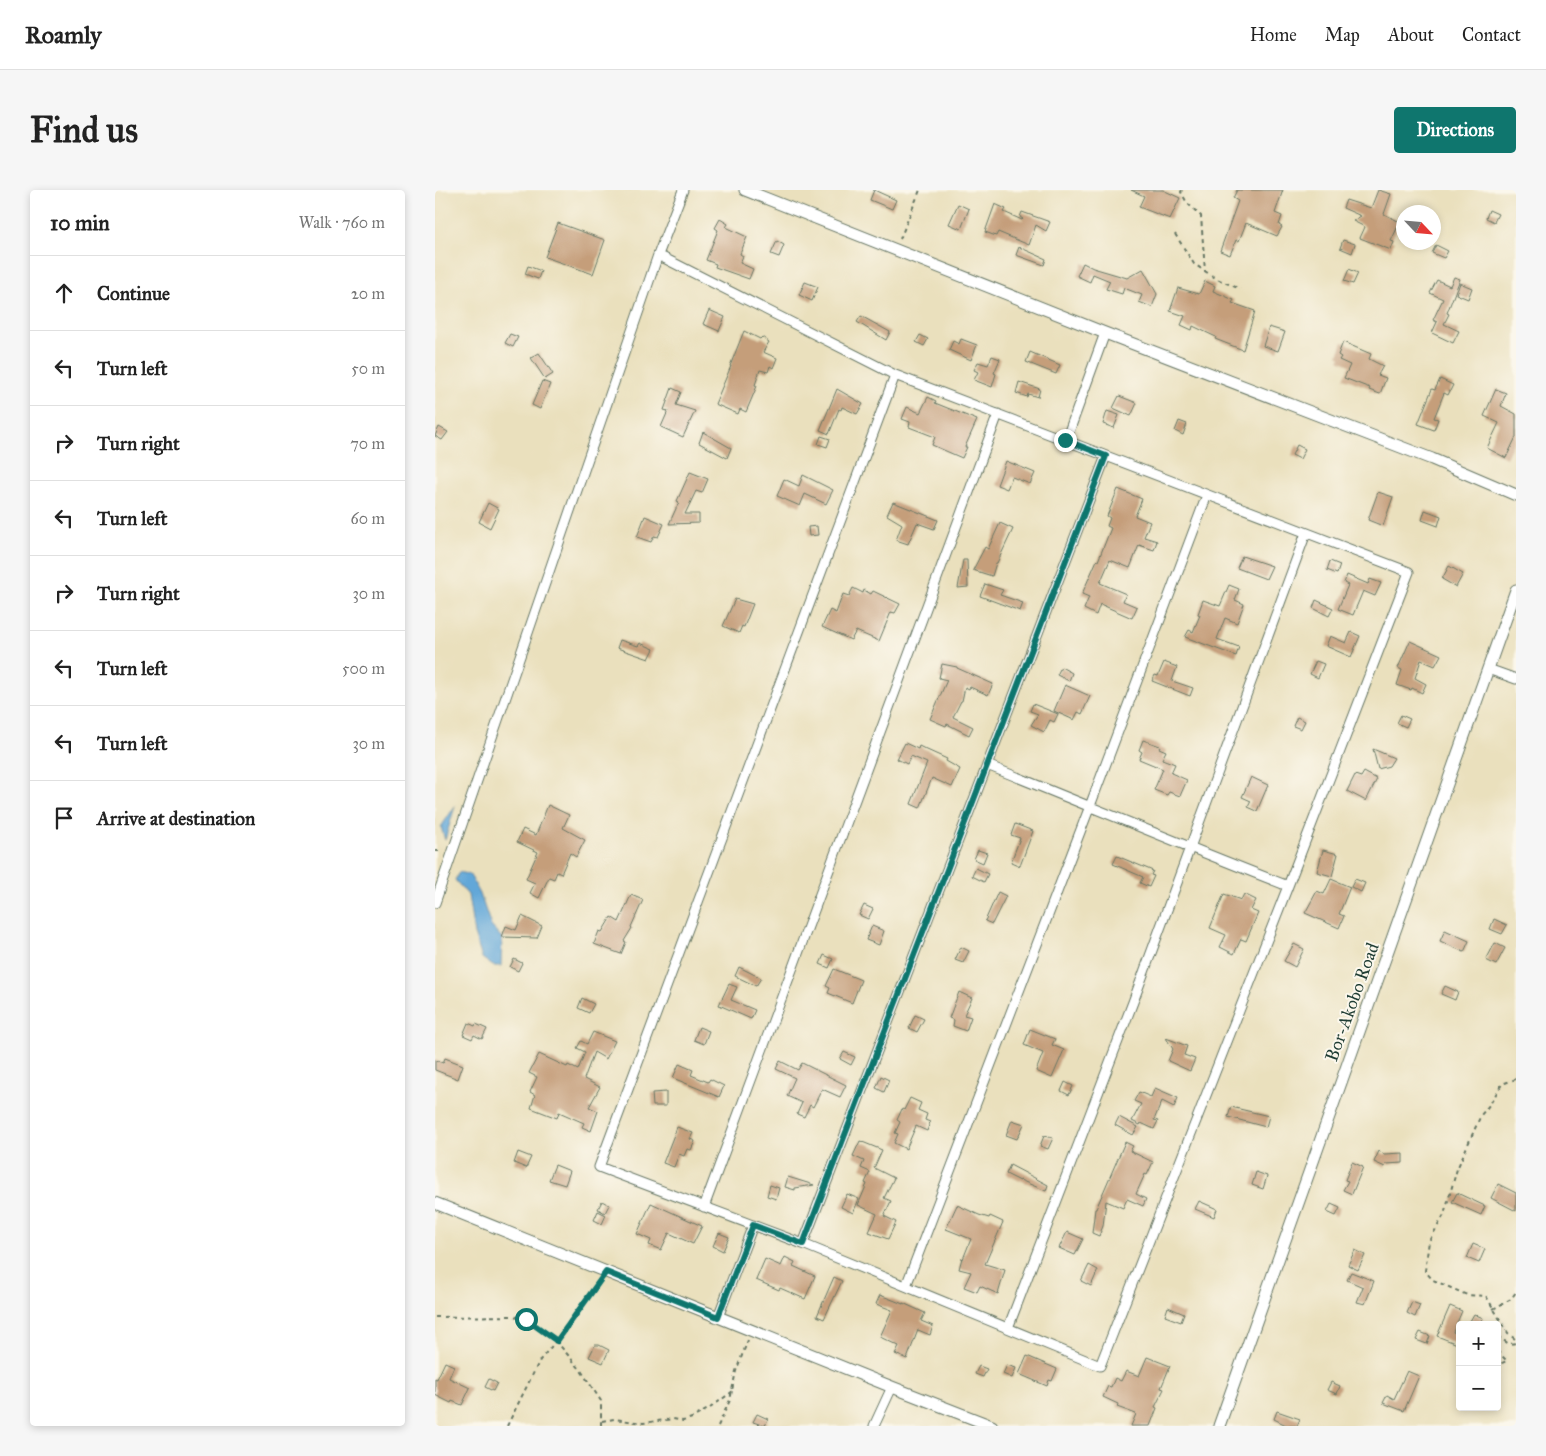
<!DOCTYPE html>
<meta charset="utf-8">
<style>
:root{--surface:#fff;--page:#f6f6f6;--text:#222;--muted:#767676;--line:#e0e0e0;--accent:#0f766e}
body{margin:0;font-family:"IM FELL Great Primer",serif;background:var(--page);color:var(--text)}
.controls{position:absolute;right:15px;bottom:15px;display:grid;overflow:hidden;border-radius:5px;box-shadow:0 2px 8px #0003}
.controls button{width:45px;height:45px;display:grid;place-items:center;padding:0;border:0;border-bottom:1px solid var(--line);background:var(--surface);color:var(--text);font:25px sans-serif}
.compass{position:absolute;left:961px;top:15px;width:45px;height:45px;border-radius:50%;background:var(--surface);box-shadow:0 2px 8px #0003;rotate:116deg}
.stop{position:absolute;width:15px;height:15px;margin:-11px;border:4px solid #0f766e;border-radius:50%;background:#fff}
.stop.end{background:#0f766e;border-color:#fff;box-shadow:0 1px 5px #0008}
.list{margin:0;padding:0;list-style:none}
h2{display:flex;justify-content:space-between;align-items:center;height:65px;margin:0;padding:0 20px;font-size:21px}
h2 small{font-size:16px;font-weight:400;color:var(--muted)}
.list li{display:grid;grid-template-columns:32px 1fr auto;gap:15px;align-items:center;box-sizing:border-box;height:75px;padding:0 20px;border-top:1px solid var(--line)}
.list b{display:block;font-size:19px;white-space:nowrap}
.list em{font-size:16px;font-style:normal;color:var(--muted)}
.icon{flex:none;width:28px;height:28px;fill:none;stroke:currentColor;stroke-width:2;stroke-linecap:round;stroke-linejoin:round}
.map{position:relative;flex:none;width:1081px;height:1236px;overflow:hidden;border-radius:5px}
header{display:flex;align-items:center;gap:30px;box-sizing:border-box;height:70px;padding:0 25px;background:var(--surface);border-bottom:1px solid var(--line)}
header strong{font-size:24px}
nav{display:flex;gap:28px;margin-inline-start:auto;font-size:18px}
.intro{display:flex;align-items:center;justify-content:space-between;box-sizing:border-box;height:120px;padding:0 30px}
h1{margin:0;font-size:35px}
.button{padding:12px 22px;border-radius:5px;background:var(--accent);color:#fff;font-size:18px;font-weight:700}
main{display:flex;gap:30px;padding:0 30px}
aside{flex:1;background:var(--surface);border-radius:5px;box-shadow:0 2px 8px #0003}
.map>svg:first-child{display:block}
</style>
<header>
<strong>Roamly</strong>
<nav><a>Home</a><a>Map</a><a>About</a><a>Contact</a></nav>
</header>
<div class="intro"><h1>Find us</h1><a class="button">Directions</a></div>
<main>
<aside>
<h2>10 min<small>Walk · 760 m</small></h2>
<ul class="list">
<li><svg class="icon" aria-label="ahead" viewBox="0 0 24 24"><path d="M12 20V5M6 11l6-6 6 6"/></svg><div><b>Continue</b></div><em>20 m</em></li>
<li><svg class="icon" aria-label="left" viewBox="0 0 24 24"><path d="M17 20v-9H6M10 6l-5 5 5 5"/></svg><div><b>Turn left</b></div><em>50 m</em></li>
<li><svg class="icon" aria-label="right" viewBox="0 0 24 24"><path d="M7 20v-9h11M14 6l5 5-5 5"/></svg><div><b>Turn right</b></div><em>70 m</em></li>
<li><svg class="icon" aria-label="left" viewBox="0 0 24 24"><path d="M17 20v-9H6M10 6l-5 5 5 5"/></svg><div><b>Turn left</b></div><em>60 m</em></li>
<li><svg class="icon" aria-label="right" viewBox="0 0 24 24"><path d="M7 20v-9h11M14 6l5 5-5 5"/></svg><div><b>Turn right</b></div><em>30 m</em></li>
<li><svg class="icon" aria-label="left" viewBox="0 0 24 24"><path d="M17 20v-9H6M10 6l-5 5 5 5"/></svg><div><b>Turn left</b></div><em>500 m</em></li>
<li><svg class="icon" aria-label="left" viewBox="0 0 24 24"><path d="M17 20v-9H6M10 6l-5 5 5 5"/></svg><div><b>Turn left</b></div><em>30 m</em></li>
<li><svg class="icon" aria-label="arrive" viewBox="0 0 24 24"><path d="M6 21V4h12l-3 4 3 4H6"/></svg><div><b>Arrive at destination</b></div></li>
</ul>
</aside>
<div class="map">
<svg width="1081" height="1236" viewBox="0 0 1081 1236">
<rect width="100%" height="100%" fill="#fbf7ec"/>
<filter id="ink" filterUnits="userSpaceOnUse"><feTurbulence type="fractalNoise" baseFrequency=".02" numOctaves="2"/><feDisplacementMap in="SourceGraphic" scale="10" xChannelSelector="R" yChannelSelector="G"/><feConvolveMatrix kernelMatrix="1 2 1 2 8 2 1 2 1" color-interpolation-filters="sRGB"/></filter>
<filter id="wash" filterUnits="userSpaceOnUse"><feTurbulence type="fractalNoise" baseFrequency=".0096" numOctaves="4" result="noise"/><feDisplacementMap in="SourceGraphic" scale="20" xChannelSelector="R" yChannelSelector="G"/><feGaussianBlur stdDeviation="1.12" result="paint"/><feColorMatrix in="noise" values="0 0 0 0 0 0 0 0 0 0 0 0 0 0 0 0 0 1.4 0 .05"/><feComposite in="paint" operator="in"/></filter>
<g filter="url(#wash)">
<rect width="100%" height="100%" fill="#eae0bd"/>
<!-- water -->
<path fill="#62a7d8" stroke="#407286" d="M20 616 10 650 6 637Z
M24 682 35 685 45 704 56 736 67 748 66 776H58L47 768 39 744 33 705 20 690Z"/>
<g id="blocks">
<!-- building -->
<path fill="#c59e7a" d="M439 0 461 10 457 19 435 10Z
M696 0H728L745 8 735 29 704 17 709 6Z
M802 0H848L840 23 847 26 844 35 847 37 842 46 811 33 804 51 801 50 795 65 785 61 803 11 798 8Z
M943 0 956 4 949 24 965 32 956 51 959 52 956 60 925 48 930 37 918 31 926 26 908 18 911 10 936 18Z
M523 14 534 19 526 39 514 34Z
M560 14 571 19 569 22 587 30 588 29 585 27 587 22 615 32 611 41 601 35 594 55 563 42 561 46 550 42Z
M1054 20 1063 24 1059 32 1051 28Z
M285 29 293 34 291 37 312 47 305 64 308 66 305 73 318 79 314 89 280 77 281 74 271 70 283 40 280 38Z
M123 33 170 50 158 84 110 67Z
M908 50 920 54 917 63 905 58Z
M342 51 349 55 344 67 336 64Z
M1001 55 1013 61 1009 68 997 63Z
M584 57 611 69 609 75 581 65Z
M648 73 658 78 692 88 708 79 722 104 717 117 704 112 707 105 689 98 687 104 671 99 675 91 658 84 655 92 642 86Z
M93 76 106 81 103 89 90 84Z
M914 79 923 83 918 94 909 91Z
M1019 87 1025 89 1012 123 1014 124 1009 134 1024 141 1018 153 997 143 1002 132 998 130 1008 109 995 103 1002 90 1015 96Z
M770 91 780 96 778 101 799 110 797 113 820 121 808 160 780 149 781 147 758 136 757 140 746 135 750 126 735 121 743 98 764 104Z
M370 92 383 97 377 111 364 105Z
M1025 93 1037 98 1033 109 1021 104Z
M274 120 290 127 284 141 268 134Z
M426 126 455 142 451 150 422 132Z
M834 137 850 142 843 161 828 156Z
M309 141 325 149 327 147 334 152 328 162 342 168 338 178 335 176 333 182 325 180 320 195 322 196 311 222 305 219 303 224 280 214 296 176H295Z
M75 144 83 147 78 157 70 153Z
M485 145 493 149 489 156 481 152Z
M526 149 542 155 536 170 514 160 518 151 524 154Z
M908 152 936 164 934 169 948 176 943 185 951 188 945 204 934 200 935 198 909 188 915 175 904 170 906 167 903 165Z
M595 162 625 175 621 184 591 172Z
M104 163 118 184 110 189 96 168Z
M557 166 565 169 559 183 561 184 557 197 539 190 543 182 539 180 543 172 553 175Z
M1005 189 1018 195 1013 205 1009 203 999 228 1003 229 999 240 983 234 997 199 1000 200Z
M107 191 115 194 105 219 97 215Z
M584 192 605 199 603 207 593 204 592 207 581 203Z
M237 198 246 202 241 215 260 221 248 247 226 237 233 221 229 220Z
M402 199 428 214 422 224 407 217 406 220 404 219 394 244 385 240Z
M1061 199 1071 203 1066 216 1081 224V247L1071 268 1052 258 1064 233 1049 226Z
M684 206 702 213 696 226 678 218Z
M493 207 501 211 500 213 542 230 530 257H532L527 268 497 255 500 247 474 237 475 232 467 229 472 217 485 223Z
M672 221 684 225 679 238 668 234Z
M744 231 752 234 748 245 740 241Z
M4 237 13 242 7 250 0 246Z
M268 242 296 258 292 268 264 253Z
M386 246 395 249 392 257 383 254Z
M862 255 870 259 865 269 857 265Z
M571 271 600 283 595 294 577 287 572 299 562 295Z
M255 282 273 289 267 303 261 301 250 324H264V333L234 334 244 312 242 311Z
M368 285 398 300 391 314 370 304 365 316 342 306 349 289 364 296Z
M683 299 707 309 700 326 715 332 709 347 722 351 719 360 704 355 695 378 675 370 665 393 691 404 688 411 702 417 697 428 665 414 661 425 649 419 654 407 647 404 662 370 663 371 676 338 672 336 675 328 672 326Z
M943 302 958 307 948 336 933 330Z
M458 312 503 330 499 339 482 333 473 354 461 350 467 334 452 325Z
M53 313 64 319 55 338 44 332Z
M990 320 1006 326 1003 336 987 330Z
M210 326 229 334 223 347 219 346 216 352 202 347Z
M565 333 578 339 562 373H561L557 386 538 380 550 357 553 359Z
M382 336 383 345 374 346 373 337Z
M807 366 837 376 831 389 802 378Z
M528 370H532L533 397 523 398Z
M895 371 905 375 902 384 892 380Z
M1014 376 1028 384 1021 397 1007 389Z
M912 385 933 394 935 389 946 393 940 406 928 401 918 425 903 419 913 395 909 393Z
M550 394 568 400 565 405 588 413 585 421 545 406Z
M794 395 804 399 800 410 809 414 802 433 790 428 782 449 804 457 801 466 750 447 754 440 758 442 765 425 763 424 768 410 785 416Z
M418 398 428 403 429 400 436 404 438 401 465 414 460 423 456 422 444 451 421 441 416 450 387 437 395 420 401 423 408 404 414 406Z
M300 409 318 414 309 437 307 436 304 443 288 436Z
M881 410 898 418 894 426 878 418Z
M916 442 925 446 916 467 891 456 895 446 911 453Z
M185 450 203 456 205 453 219 459 214 469 182 458Z
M975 451 1006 465 1000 476 986 470 980 488 991 494 987 503 977 498 976 500 962 495 967 480 963 478Z
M881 471 889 474 883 488 875 484Z
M729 472 742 477 737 491 758 498 755 506 717 491 720 485 723 486Z
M507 474 522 477V478L558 494 553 505 535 497 534 499 530 497 527 511H526L518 527 538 537 534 545 512 534 511 536 495 529 512 490 504 488Z
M626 477 637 483 634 491 622 485Z
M630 495 655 506 647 524 643 522 639 530 619 521Z
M598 514 623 524 619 532 615 530 609 542 596 535 603 524 595 521Z
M966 525 975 529 971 537 962 533Z
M862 527 870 531 866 539 858 536Z
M708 550 725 556 724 558 731 561 727 569 740 574 736 583 752 590 745 606 734 602 732 605 719 600 728 579 704 569 707 562 704 560Z
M470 553 483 559 484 556 492 560 512 569 511 571 525 579 517 597 497 588 485 618 476 614 492 573 476 566 472 574 462 569Z
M938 559 959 568 954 576 943 579Z
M929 582 942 589 931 611 912 601 920 585 926 587Z
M816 587 833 595 822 621 813 617 816 611 807 607Z
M113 615 134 625 128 638 150 650 141 667 135 663 126 684 122 682 119 689 114 687 104 708 95 703 100 693 91 689 103 662 82 652 88 639 101 645Z
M580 634 598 641 585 676 576 672 585 648 576 645Z
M543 660 552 663 548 673 539 669Z
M888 660 903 664 897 686 882 682Z
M682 666 718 681 716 685 719 686 714 697 705 693 708 687 678 674Z
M541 678 553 684 549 692 537 686Z
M896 689 915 697 904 724 909 726 904 738 870 723 882 701 889 704Z
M920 689 930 693 926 702 916 697Z
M563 702 571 706 557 734 550 731Z
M789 704 806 710 809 704 821 710 816 720 823 723 811 751 806 749 799 764 785 757 791 745 775 738Z
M196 705 208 710 196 737 197 738 189 751 191 752 186 764 159 754 164 741 167 742 176 727 184 732Z
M429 715 438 719 433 729 424 725Z
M87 726 107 736 102 748 67 747 71 736 81 740Z
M1059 729 1072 735 1067 744 1055 739Z
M437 736 449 741 444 755 431 750Z
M1010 740 1034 751 1029 762 1005 751Z
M1060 753 1070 758 1061 775 1051 770Z
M859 754 869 759 860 777 849 771Z
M526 757 534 761 528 773 520 770Z
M389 765 398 769 394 778 385 774Z
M79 769 87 773 83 781 75 777Z
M304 777 326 788 321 796 300 786Z
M399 779 426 790 417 813 393 803 395 798 391 796Z
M294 794 302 797 296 810 320 820 316 829 284 815Z
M1010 796 1023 802 1020 810 1006 804Z
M524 802 537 808 529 825 536 827 531 841 518 836 519 830 514 828Z
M147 808 159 814 154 823 143 818Z
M480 825 489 829 482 842 474 838Z
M33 833 40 836 41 834 52 839 47 849 39 845 37 849 28 845Z
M264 837 274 841 269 854 259 850Z
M595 839 620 849 617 855 629 860 617 888 601 881 608 863 589 855Z
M158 842 180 851 171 869 159 862 149 889 165 897 154 917 163 921 156 941 147 937 149 933 124 922 122 928 96 918 100 905 95 902 102 887 94 883 104 864 132 877 133 875 143 880 150 862 142 858 146 851 152 854Z
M731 848 752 856 749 865 760 869 755 881 733 871 738 859Z
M409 862 420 867 416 875 405 869Z
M10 868 28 875 23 889 0 880V870L8 873Z
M345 871 363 880 367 873 411 895 405 907 387 899 378 917 375 915 369 927 362 924 367 913 352 906 360 888 341 879Z
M244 874 258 880 256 885 273 892 275 889 289 896 284 907 238 888Z
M446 886 454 890 449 902 441 898Z
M630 892 638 896 634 905 626 901Z
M720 898 743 908 739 917 727 911 719 930 723 931 719 939 706 933 705 935 697 931 706 914 699 911 704 902 716 907Z
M231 902V916H218L217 903Z
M475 908 486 913 483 920 492 924 490 930 495 932 492 941 481 936 471 959 459 953 463 944 460 943 465 932 462 930 467 919 469 920Z
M796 917 834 926 831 937 793 927Z
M684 927 703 937 698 945 680 935Z
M577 930 589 934 582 949 571 945Z
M242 937 258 943 255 949 260 951 256 960 252 959 249 966 244 964 239 977 228 973Z
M609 946 618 948 613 959 605 956Z
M425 951 447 960 439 978 459 988 449 1008 456 1011 449 1026 461 1032 453 1049 434 1042 442 1024 423 1015 432 994 430 993 435 982 426 978 429 971 418 966Z
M690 952 698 956 695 961 718 972 712 985 710 984 701 1004 711 1009 708 1016 692 1009 688 1018 671 1011 668 1036 664 1046 657 1043 660 1019H661Z
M944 961 949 964 968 963V973L951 974 950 977 939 972Z
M83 962 96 967 91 978 79 973Z
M917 972 928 977 917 1004 908 1000 913 991 910 990Z
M120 975 135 981 130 995 114 990Z
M575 975 613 995 611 1001 585 990V991L571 984Z
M821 982 832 986 828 999 817 995Z
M353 987 379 995 360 998V1000L350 997Z
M1063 994 1081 1003V1021L1056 1008Z
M335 995 344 998 341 1009 332 1006Z
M1022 1003 1050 1016 1046 1025 1017 1012Z
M412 1004 424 1009 418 1023 406 1017Z
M167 1011 174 1015 170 1023 163 1019Z
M764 1011 782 1019 779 1027 760 1019Z
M216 1013 267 1036 258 1054 234 1043 226 1060 214 1055 216 1050 202 1044Z
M896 1014 905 1018 901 1026 892 1022Z
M522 1015 544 1025 554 1028 555 1026 568 1032 550 1074 570 1080 563 1104 545 1096 542 1102 529 1097 536 1082 524 1079 527 1068 528 1069 536 1049 511 1039Z
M163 1021 171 1025 167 1034 159 1030Z
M632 1042 648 1049 640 1065 624 1058Z
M284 1043 294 1047 288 1061 278 1056Z
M1038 1054 1050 1059 1044 1073 1032 1068Z
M920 1060 930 1065 923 1080 913 1075Z
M350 1067 360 1072 358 1076 380 1086 370 1109 345 1098 344 1100 321 1090 330 1069 346 1076Z
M654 1075 663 1080 656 1096 646 1091Z
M916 1082 939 1091 930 1114 922 1112 928 1097 912 1090Z
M399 1087 407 1091 389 1129 382 1126Z
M445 1105 468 1114V1113L490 1123 486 1131 498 1136 495 1145 483 1140 472 1169 460 1164 464 1156 445 1147 457 1120 441 1114Z
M977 1112 985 1115 980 1127 972 1123Z
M1015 1116 1027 1121 1018 1142 1025 1145V1155L1002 1146Z
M733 1117 749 1124 746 1132 730 1126Z
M1039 1124 1048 1128 1045 1135 1035 1131Z
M985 1142 995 1146 992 1154 981 1150Z
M160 1155H164L174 1160 168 1173 154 1167Z
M592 1166 622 1179 617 1191 614 1190 612 1196 584 1184Z
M712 1167 735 1176 726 1198 729 1199 720 1217 722 1218 715 1236H696L701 1224 682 1217 683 1214 668 1207 673 1196 676 1197 680 1188 686 1191 691 1181 704 1186Z
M10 1172 19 1176 14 1188 35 1198 27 1215 17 1211 16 1213 0 1205V1188L2 1189Z
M572 1175 581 1178 577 1188 568 1184Z
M544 1176 552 1179 548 1187 540 1184Z
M972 1181 984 1186 969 1221 948 1213 952 1205 959 1209Z
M54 1189 62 1193 58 1201 50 1197Z
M896 1192 905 1196 902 1204 892 1200Z
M842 1221 865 1229 862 1236H853L839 1229Z
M322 1224 333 1229 330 1236 318 1232Z"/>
</g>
</g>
<g filter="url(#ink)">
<use href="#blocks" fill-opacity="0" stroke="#667664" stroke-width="1"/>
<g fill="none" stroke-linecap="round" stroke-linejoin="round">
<defs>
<path id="minor" d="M223 65 460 185 974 382 853 696 665 1176 368 1054
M460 185 164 977 368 1054 671 266
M631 250 670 143
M1053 479 1081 489
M552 575C652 615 752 657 853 696
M0 713 223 65 248 0
M269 1017 563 224
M471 1096 655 616 772 305
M283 1127 318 1035
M573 1138 698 812 871 343
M439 1236 457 1197"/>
<path id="tertiary" d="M310 0 670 143 997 269 1081 305
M0 1013 457 1197 557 1236
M784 1236 1081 400"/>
</defs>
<!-- minor casing -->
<use href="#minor" stroke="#667664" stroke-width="11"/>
<!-- tertiary casing -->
<use href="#tertiary" stroke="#667664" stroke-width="13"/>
<!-- path -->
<path stroke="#667664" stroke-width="2" stroke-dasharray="4 4" stroke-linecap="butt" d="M747 0 746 2 752 13 766 26 770 81
M740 44 759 74 782 89 805 99
M465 49 485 0
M0 661H7
M1081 889 1067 894 1055 914 1046 925 1022 979 1009 1025 994 1051 990 1081 998 1090 1032 1105 1051 1106 1073 1143 1081 1150
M1058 1119 1076 1109 1081 1102
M0 1127 78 1126 91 1129 121 1151 145 1179 166 1211V1236
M1062 1149 1065 1148 1074 1154 1081 1153
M1062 1161 1072 1171 1062 1175
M167 1231 179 1229 208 1233 238 1229 248 1231 257 1228 275 1218 298 1201
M72 1236 105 1170 121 1151 164 1092
M283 1236 295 1210 301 1181 313 1150"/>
<!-- minor -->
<use href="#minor" stroke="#fff" stroke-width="9"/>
<!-- tertiary -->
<use href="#tertiary" stroke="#fff" stroke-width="11"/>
</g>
</g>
<g fill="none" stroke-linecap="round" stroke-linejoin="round" filter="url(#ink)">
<!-- route -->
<path stroke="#0f766e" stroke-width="6" d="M91 1129 122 1151 171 1082 283 1127 318 1035 368 1054 671 266 630 250"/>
</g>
<g text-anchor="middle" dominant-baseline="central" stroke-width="4" stroke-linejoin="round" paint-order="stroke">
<!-- street labels -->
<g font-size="18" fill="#1f3d34" stroke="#fbf7ec">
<text transform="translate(917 812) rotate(-70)">Bor-Akobo Road</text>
</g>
</g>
</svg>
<div class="controls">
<button>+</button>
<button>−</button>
</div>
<svg class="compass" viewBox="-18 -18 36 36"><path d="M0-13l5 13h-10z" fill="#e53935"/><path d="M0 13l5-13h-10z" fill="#767676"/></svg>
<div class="stop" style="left:91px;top:1129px"></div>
<div class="stop end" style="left:630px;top:250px"></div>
</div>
</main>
